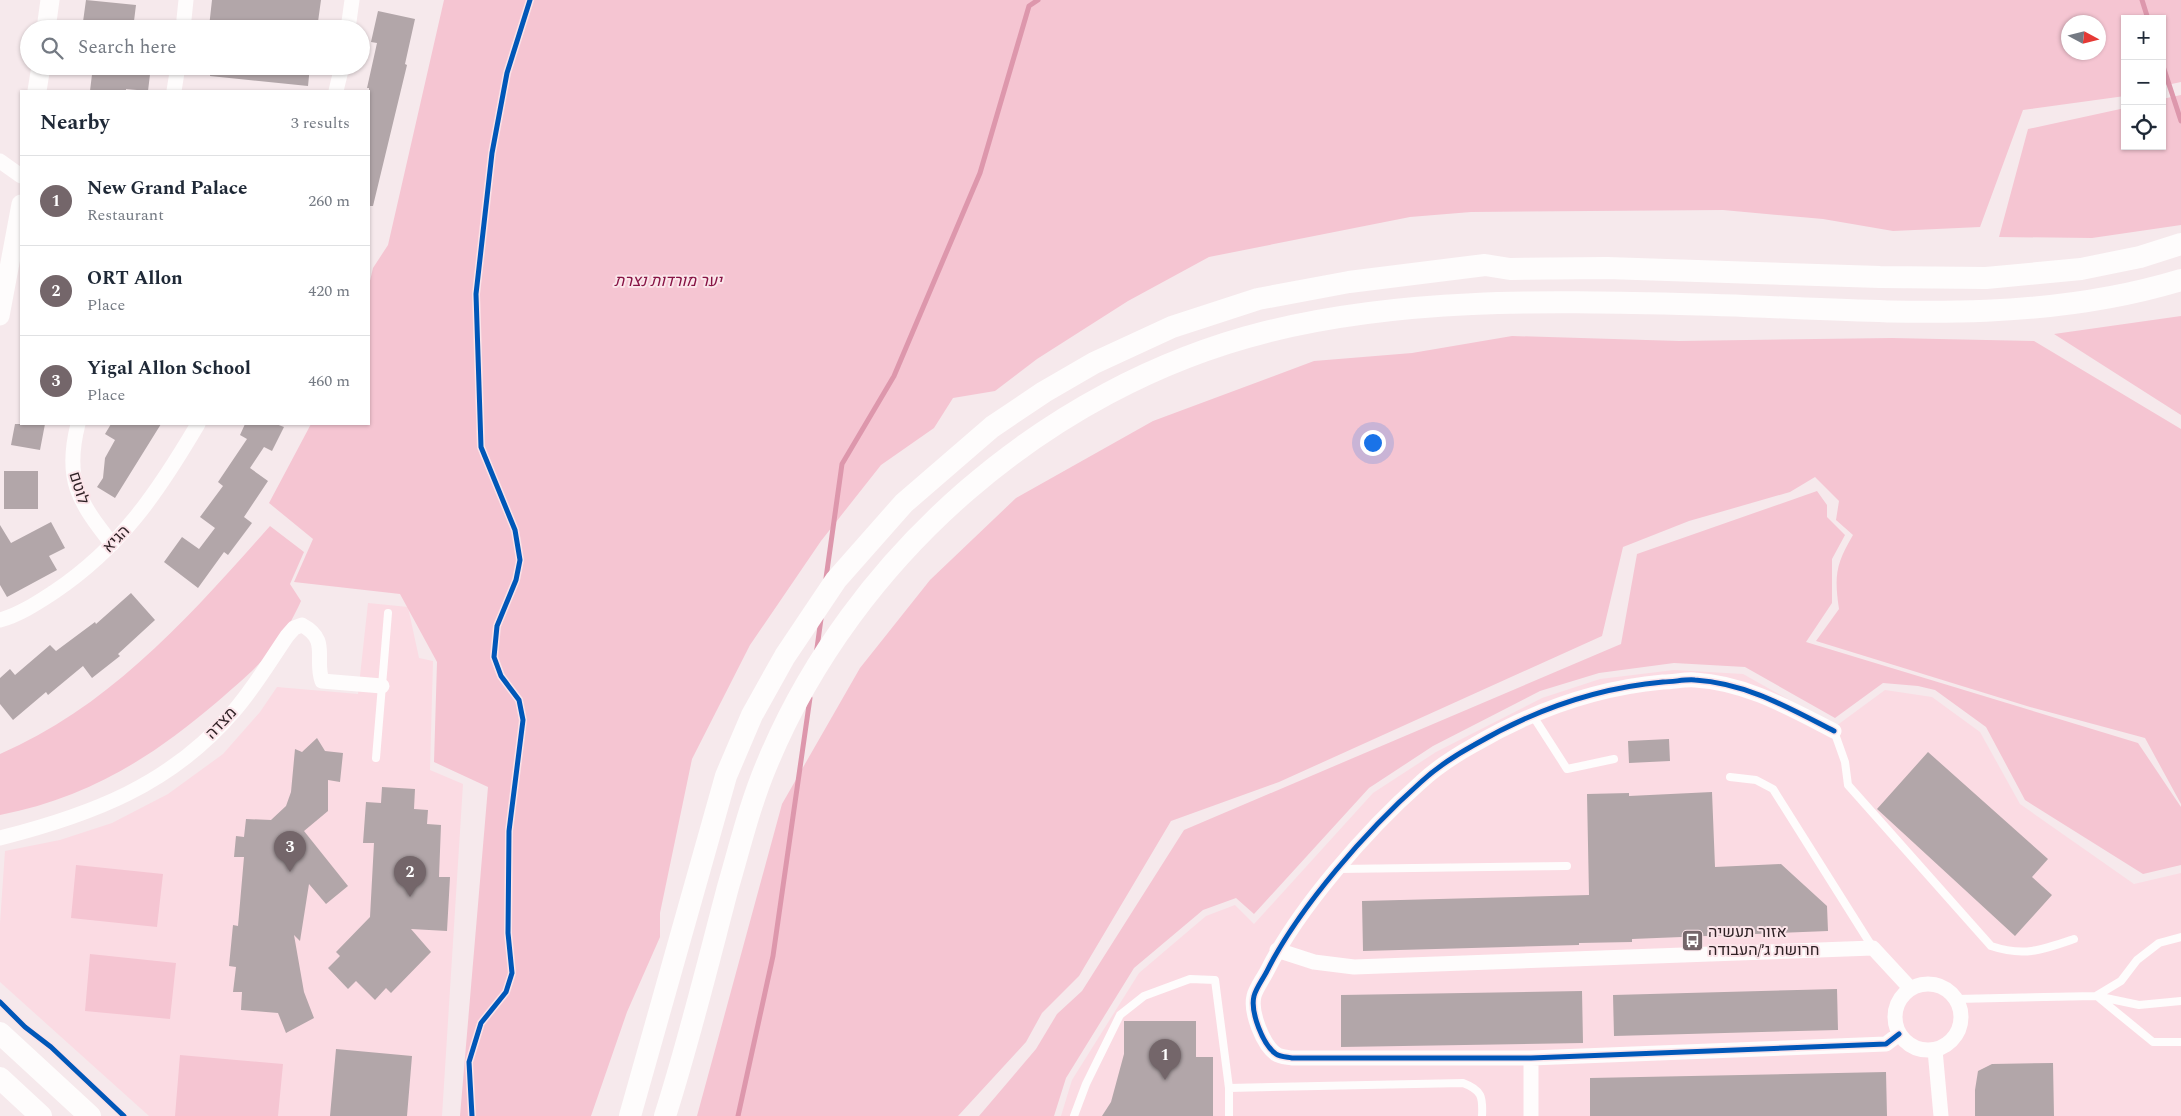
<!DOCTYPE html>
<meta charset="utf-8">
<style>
:root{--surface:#fff;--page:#f6f6f7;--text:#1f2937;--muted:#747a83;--line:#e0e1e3;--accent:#74666a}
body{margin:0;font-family:Spectral,Heebo,serif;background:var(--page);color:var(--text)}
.controls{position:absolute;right:15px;top:15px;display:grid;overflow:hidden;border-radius:0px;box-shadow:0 1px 4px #0004}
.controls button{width:45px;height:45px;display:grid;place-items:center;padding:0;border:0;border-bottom:1px solid var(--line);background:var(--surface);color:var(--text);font:25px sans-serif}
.compass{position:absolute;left:2061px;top:15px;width:45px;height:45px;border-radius:50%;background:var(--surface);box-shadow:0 1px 4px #0004;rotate:97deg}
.you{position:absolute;left:1372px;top:442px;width:18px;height:18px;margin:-12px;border:4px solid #fff;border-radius:50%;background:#1a73e8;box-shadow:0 0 0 8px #1a73e833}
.badge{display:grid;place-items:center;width:32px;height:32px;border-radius:50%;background:var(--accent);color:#fff;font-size:16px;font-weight:700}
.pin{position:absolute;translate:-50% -41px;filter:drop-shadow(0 1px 2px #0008)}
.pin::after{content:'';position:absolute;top:26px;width:18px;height:15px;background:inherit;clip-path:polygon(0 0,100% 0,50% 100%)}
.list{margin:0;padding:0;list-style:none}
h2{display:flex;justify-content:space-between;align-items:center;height:65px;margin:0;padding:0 20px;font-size:21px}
h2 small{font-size:16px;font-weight:400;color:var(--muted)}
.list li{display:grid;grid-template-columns:32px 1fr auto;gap:15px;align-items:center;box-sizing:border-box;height:90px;padding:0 20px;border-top:1px solid var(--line)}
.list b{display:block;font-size:19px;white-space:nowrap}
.list p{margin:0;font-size:16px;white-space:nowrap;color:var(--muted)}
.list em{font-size:16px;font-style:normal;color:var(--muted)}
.icon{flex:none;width:28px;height:28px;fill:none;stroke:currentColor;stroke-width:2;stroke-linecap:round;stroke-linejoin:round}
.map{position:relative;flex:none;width:2181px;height:1116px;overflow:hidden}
.search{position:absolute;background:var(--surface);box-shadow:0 1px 4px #0004;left:20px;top:20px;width:350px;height:55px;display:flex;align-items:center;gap:12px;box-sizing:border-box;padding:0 18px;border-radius:28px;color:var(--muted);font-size:19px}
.panel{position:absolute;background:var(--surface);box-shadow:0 1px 4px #0004;left:20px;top:90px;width:350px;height:335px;border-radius:0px}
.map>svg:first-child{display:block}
</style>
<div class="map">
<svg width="2181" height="1116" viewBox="0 0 2181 1116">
<rect width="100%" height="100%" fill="#f6e9ec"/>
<!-- built -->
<path fill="#fbdbe3" d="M368 603 408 607 419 658 433 661 430 770 463 784 442 1116H149L0 982V923L5 851 60 840 112 823 168 794 223 754 260 712 277 687 358 694Z
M1674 670 1743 674 1836 726 1885 690 1932 697 1980 732 2020 804 2134 884 2181 873V1116H1061L1072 1080 1139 973 1206 916 1235 905 1254 924 1373 793 1436 752 1542 698 1600 679Z"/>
<!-- green -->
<path fill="#f5c5d2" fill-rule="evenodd" d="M444 0H2181V82L2162 86V19H2125V96L2023 110 1980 227 1893 231 1823 219 1723 210 1471 212 1410 217 1209 257 1128 301 1037 359 995 391 953 398 934 428 881 465 821 541 750 645 692 759 660 913V937L627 1012 591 1116H460L488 787 434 762 437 662 400 594 294 582 313 539 269 503 311 424H369V285L373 268 388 245ZM2068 22H2098V52H2068Z
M2181 95V225L2092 238 1999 237 2028 129 2125 108V146H2162V99Z
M2181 316V415L2054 334Z
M1512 336 1679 341 1892 338 2034 341 2181 429V804L2145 738 2030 707 1816 641 1839 609C1834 575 1836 564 1853 535L1836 520 1839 501 1815 477 1790 492 1689 521 1623 547 1602 636 1279 782 1171 821 1079 976 1042 1013 1026 1042 958 1116H697L782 804 860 668 930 580 1016 498 1153 421 1314 361 1412 353Z
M1817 491 1827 505V517L1845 535 1832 559V603L1806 642 2138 743 2181 807V865L2143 874 2025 800 1986 727 1935 690 1918 686 1883 683 1835 718 1745 667 1674 663 1599 673 1540 691 1433 746 1369 788 1254 914 1236 898 1203 910 1134 968 1066 1078 1054 1116H979L1036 1049 1057 1014 1082 991 1184 830 1621 644 1637 554Z
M270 526 304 552 290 584 301 601C279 650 256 668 217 702 150 759 87 798 0 815V754C111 706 191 615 270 526Z
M76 865 163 874 157 927 71 918Z
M90 954 176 963 170 1019 85 1011Z
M180 1055 283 1064 278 1116H175Z"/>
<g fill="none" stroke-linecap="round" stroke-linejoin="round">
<!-- stream -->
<path stroke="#dd97ac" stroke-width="5" d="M2142 0 2148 19
M2162 63 2181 121
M826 578 842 464 894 376 980 173 1029 6 1038 0
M816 655 821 619
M738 1116 773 956 810 698"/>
</g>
<!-- building -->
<path fill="#b2a6a9" d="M86 0 136 5 133 29H82Z
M212 0H321L317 29H275L254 26V29H227L209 27Z
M378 11 415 19 405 64 407 65 373 206H369V88H367L377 43 371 42Z
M93 66H151L148 91 126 89V91H90Z
M211 66H310L308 86 210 76Z
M15 424H45L40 450 11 445Z
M111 424H161L115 498 97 487 103 478 105 458 115 440 105 434Z
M245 424H276L284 427 272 451 264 447 250 468 268 481 244 517 252 523 228 555 224 552 198 588 164 562 182 537 199 549 215 528 200 517 223 486 218 482 247 439 240 435Z
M4 471H38V509H4Z
M51 522 65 548 49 556 57 570 7 597 0 585V525L11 543Z
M131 593 155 620 118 654 120 656 92 678 83 666 48 695 46 692 13 720 0 704V678L10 669 15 675 50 645 56 651 95 622 96 624Z
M317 738 325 751 343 753 340 782 328 780V811L304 831 348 886 326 904 309 884 300 941 294 935 304 992 314 1018 286 1033 278 1013 241 1010 242 992H233L236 967 229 966 233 925 238 926 244 857H234L236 836 244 837 246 819 271 820 286 806 291 792 295 749 302 752Z
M1669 739 1670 761 1629 763 1628 741Z
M1928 752 2048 859 2032 877 2052 895 2015 936 1877 809Z
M382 787 415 789 414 809 428 810 427 824 441 825 439 877H450L447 931 411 929 431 952 391 993 386 988 375 1000 356 981 348 989 328 968 340 956 336 952 370 917 374 843H363L366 802 381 803Z
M1712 792 1715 867 1781 864 1827 906 1828 931 1632 939V942L1579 943V945L1363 951 1362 901 1589 895 1587 794 1629 793V796Z
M1837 989 1838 1030 1614 1036 1613 995Z
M1582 991 1583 1043 1341 1047V995Z
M1124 1021H1196V1057H1213V1116H1102L1111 1102 1124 1054Z
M336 1049 412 1056 407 1116H330Z
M2053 1063 2054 1116H1975V1090L1978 1071 1992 1064Z
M1886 1072 1887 1116H1590V1078Z"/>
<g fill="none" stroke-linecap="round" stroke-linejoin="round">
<!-- service -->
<path stroke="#fefcfc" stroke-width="8" d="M1533 716 1567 769 1614 759
M1834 731 1845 762 1848 785 1991 946C2024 957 2042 950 2074 939
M376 758 388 613
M1730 777 1756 780 1773 789 1873 948
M1339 869 1567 866
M2096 996 2121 981 2137 960 2159 943 2181 937
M2098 997 2153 1042H2181
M1956 999 2096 996 2139 1005 2181 1001
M1074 1116 1086 1084 1120 1015 1144 996 1190 979 1215 980 1229 1088
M1229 1116V1088L1463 1083C1482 1090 1483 1097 1482 1116"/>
<!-- minor -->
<path stroke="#fefcfc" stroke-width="15" d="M183 29 186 0
M348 29 352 0
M174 91 178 66
M336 91 342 66
M0 161 21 176
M78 424C64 479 78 501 112 544
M0 620C19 615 37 603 54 592 121 547 158 492 198 424
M1834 731C1789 708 1746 683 1695 680 1685 679 1674 682 1663 682 1596 688 1532 711 1474 745 1456 755 1436 768 1421 782 1367 830 1299 907 1267 971 1263 979 1256 988 1254 996 1250 1012 1263 1045 1276 1054 1280 1057 1287 1057 1292 1058H1531L1886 1044 1899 1034
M0 838C91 815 171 785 234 711 254 688 270 661 287 636L294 628 302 625C330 640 314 658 322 681L382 686
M1277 950 1314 962 1354 967 1873 948 1910 988
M1895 1017a33 33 0 1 1 66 0a33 33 0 1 1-66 0Z
M1935 1050 1941 1116
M1531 1116V1058"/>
<!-- tertiary -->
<path stroke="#fefcfc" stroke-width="19" d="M46 29 50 0
M37 91 41 66
M0 316 21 204"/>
<!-- secondary -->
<path stroke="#fefcfc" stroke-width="22" d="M0 1033 90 1116
M0 1078 41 1116
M630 1116 726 776 752 715 785 656 836 580 904 503 992 427 1044 392 1094 363 1172 327 1258 299 1349 282 1485 265 1510 269 1607 268 1880 277 1986 278 2081 269 2140 257 2181 244
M665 1116C689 1041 708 963 728 887 740 846 750 804 767 764 853 556 1047 387 1266 332 1401 298 1542 301 1680 304 1849 307 2016 330 2181 280"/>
<defs>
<path id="cycleway" d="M1834 731C1789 708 1746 683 1695 680 1685 679 1674 682 1663 682 1596 688 1532 711 1474 745 1456 755 1436 768 1421 782 1367 830 1299 907 1267 971 1263 979 1256 988 1254 996 1250 1012 1263 1045 1276 1054 1280 1057 1287 1057 1292 1058H1531L1886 1044 1899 1034
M0 1002 25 1027 51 1047 124 1116
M472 1116 469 1062 481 1023 506 992 512 973 508 933 509 831 523 720 519 700 501 676 494 657 497 626 516 580 520 560 515 530 481 447 476 294 492 153 507 73 530 0"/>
</defs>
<!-- cycleway casing -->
<use href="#cycleway" stroke="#fbe4e9" stroke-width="8"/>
<!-- cycleway -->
<use href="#cycleway" stroke="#0057b8" stroke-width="5"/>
</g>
<!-- icons -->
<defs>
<symbol id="bus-square" viewBox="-11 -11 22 22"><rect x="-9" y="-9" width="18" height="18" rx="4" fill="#74666a" stroke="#fbe4e9"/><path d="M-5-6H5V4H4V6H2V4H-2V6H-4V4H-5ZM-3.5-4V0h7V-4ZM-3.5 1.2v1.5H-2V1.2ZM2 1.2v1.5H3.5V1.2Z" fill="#fff"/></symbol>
</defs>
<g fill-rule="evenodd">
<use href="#bus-square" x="1680" y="928" width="25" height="25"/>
</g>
<g text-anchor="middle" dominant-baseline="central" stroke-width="4" stroke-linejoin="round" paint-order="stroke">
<!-- park labels -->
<g font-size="16" font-style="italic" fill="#861344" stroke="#fbe4e9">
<text x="668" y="281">יער מורדות נצרת</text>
</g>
<!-- street labels -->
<g font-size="16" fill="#2e2024" stroke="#fbe4e9">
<text transform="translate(79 488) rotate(72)">לוטם</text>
<text transform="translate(116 539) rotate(-46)">הגיא</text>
<text transform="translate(221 723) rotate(-46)">מצדה</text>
</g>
<!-- poi labels -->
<g font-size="16" fill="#2e2024" stroke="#fbe4e9" text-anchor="start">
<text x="1708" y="932">אזור תעשיה<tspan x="1708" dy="18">חרושת ג׳/העבודה</tspan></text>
</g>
</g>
</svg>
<div class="controls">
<button>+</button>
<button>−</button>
<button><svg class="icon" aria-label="locate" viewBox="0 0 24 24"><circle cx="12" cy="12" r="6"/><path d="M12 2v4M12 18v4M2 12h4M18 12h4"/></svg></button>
</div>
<svg class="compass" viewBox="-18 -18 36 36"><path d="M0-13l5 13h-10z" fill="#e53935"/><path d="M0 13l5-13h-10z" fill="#747a83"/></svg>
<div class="you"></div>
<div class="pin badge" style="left:1165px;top:1080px">1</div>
<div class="pin badge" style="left:410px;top:897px">2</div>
<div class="pin badge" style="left:290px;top:872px">3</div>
<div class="search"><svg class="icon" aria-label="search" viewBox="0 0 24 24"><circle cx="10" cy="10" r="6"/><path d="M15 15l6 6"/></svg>Search here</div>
<section class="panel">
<h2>Nearby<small>3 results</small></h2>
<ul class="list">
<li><span class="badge">1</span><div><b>New Grand Palace</b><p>Restaurant</p></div><em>260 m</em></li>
<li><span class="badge">2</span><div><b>ORT Allon</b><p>Place</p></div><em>420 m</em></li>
<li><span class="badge">3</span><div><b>Yigal Allon School</b><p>Place</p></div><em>460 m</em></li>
</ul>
</section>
</div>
